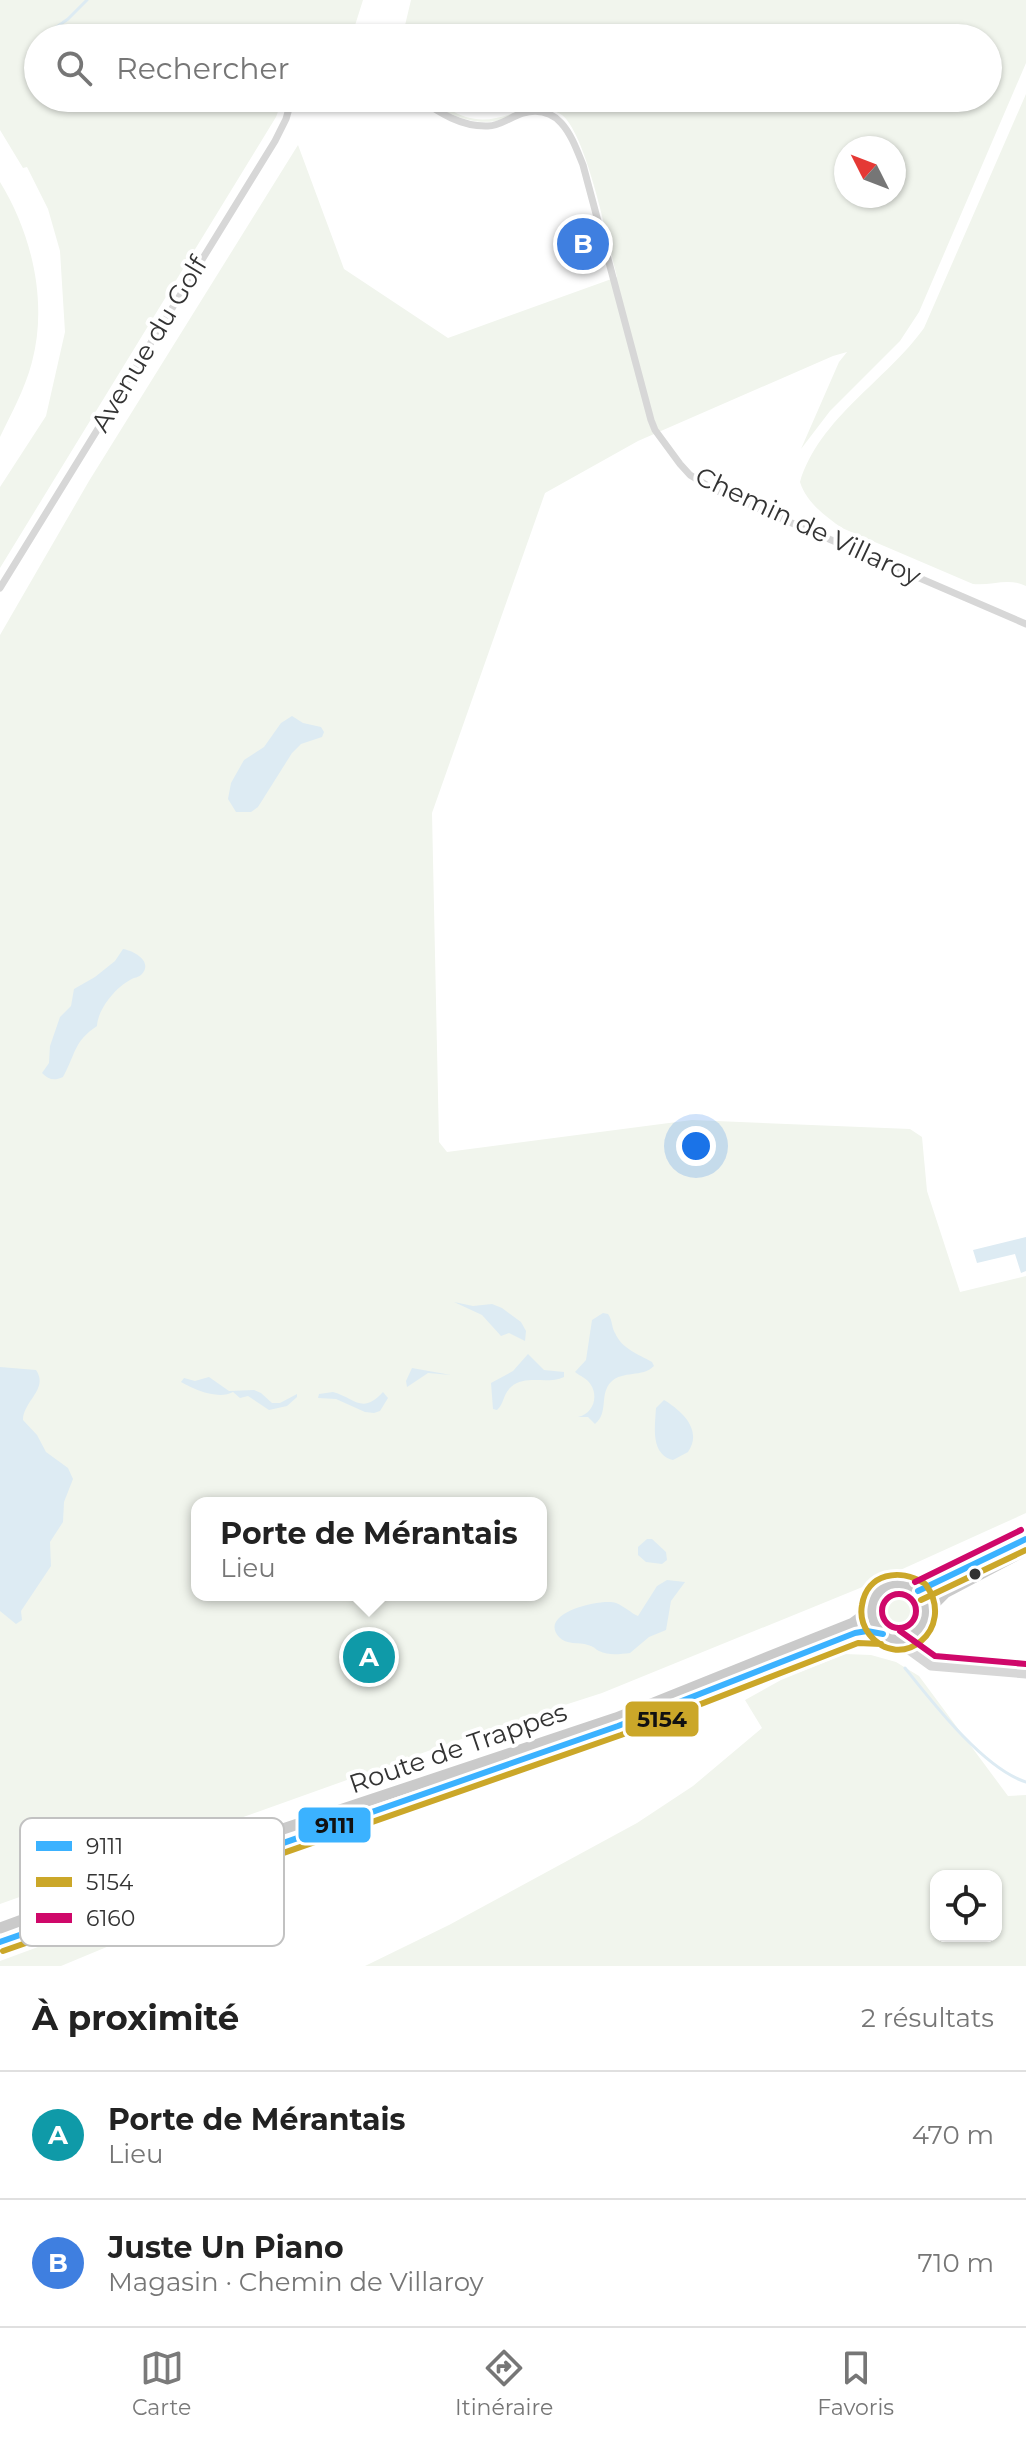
<!DOCTYPE html>
<html lang="fr">
<meta charset="utf-8">
<style>
:root{--surface:#fff;--page:#f2f2f2;--text:#222;--muted:#767676;--line:#e0e0e0;--accent:#7a7a7a}
body{margin:0;font-family:Montserrat,sans-serif;background:var(--page);color:var(--text)}
.controls{position:absolute;right:24px;bottom:24px;display:grid;overflow:hidden;border-radius:16px;box-shadow:0 2px 6px #0004}
.controls button{width:72px;height:72px;display:grid;place-items:center;padding:0;border:0;border-bottom:2px solid var(--line);background:var(--surface);color:var(--text);font:40px sans-serif}
.compass{position:absolute;left:834px;top:136px;width:72px;height:72px;border-radius:50%;background:var(--surface);box-shadow:0 2px 6px #0004;rotate:312deg}
.you{position:absolute;left:696px;top:1146px;width:28px;height:28px;margin:-20px;border:6px solid #fff;border-radius:50%;background:#1a73e8;box-shadow:0 0 0 12px #1a73e833}
.badge{display:grid;place-items:center;width:52px;height:52px;border-radius:50%;background:var(--accent);color:#fff;font-size:26px;font-weight:700}
.pin{position:absolute;translate:-50% -50%;border:4px solid #fff;box-shadow:0 2px 8px #0006}
.popup{position:absolute;left:191px;top:1497px;width:356px;height:104px;box-sizing:border-box;display:grid;place-content:center;border-radius:16px;background:var(--surface);filter:drop-shadow(0 2px 6px #0005);font-size:26px;white-space:nowrap;color:var(--muted)}
.popup b{font-size:30px;color:var(--text)}
.popup::after{content:'';position:absolute;left:50%;top:100%;margin-left:-16px;border:16px solid transparent;border-top-color:var(--surface)}
.list{margin:0;padding:0;list-style:none}
h2{display:flex;justify-content:space-between;align-items:center;height:104px;margin:0;padding:0 32px;font-size:34px}
h2 small{font-size:26px;font-weight:400;color:var(--muted)}
.list li{display:grid;grid-template-columns:52px 1fr auto;gap:24px;align-items:center;box-sizing:border-box;height:128px;padding:0 32px;border-top:2px solid var(--line)}
.list b{display:block;font-size:30px;white-space:nowrap}
.list p{margin:0;font-size:26px;white-space:nowrap;color:var(--muted)}
.list em{font-size:26px;font-style:normal;color:var(--muted)}
.icon{flex:none;width:44px;height:44px;fill:none;stroke:currentColor;stroke-width:2;stroke-linecap:round;stroke-linejoin:round}
.map{position:relative;flex:none;width:1026px;height:1966px;overflow:hidden}
.search{position:absolute;background:var(--surface);box-shadow:0 2px 6px #0004;left:24px;right:24px;top:24px;height:88px;display:flex;align-items:center;gap:20px;box-sizing:border-box;padding:0 28px;border-radius:44px;color:var(--muted);font-size:30px}
.sheet{height:360px;background:var(--surface)}
nav{display:flex;justify-content:space-around;align-items:center;box-sizing:border-box;height:112px;border-top:2px solid var(--line);background:var(--surface);font-size:22px;color:var(--muted)}
nav a{display:grid;justify-items:center;gap:4px}
nav .on{color:var(--accent)}
.map>svg:first-child{display:block}
</style>
<div class="map">
<svg width="1026" height="1966" viewBox="0 0 1026 1966">
<rect width="100%" height="100%" fill="#fff"/>
<!-- green -->
<path fill="#f1f5ed" fill-rule="evenodd" d="M0 0H363L351 38H38V98H283L276 117 0 568V487L46 416 65 332 60 251 48 209 27 167 23 168 0 130Z
M411 0H1026V63L919 312 900 341 830 411 801 449 839 362 847 352 833 356 638 441 545 493 432 813 439 1142 447 1152 692 1120 910 1129 922 1137 927 1191 960 1292 1026 1276V1513L865 1586 602 1693 484 1731 0 1904V635L89 481 298 145 344 269 448 338 617 277C608 243 587 135 562 115 554 109 535 107 526 109 518 111 511 117 504 119 475 128 446 114 423 98H428L442 108 455 98 449 109C475 126 500 120 527 107L521 98H988V38H402ZM846 148H894V196H846ZM197 1503H541V1595H197Z
M1026 94V586C1008 577 992 586 973 584L842 528C825 516 806 502 800 482 819 418 887 380 924 328Z
M0 182C32 234 48 302 32 362 25 389 12 412 0 437Z
M880 1608a19 19 0 1 1 38 0a19 19 0 1 1-38 0Z
M845 1654 871 1655 896 1662 919 1676 1008 1796 1026 1795V1966H365L449 1925 637 1823 693 1786 762 1728 745 1700 781 1680ZM936 1876H996V1936H936Z
M168 1899 174 1919 61 1966H0V1961Z"/>
<!-- water -->
<path fill="#ddebf3" d="M292 716 303 723 321 727 324 732 322 737 301 744 292 753 258 807 251 812H236L228 799 231 783 244 760 264 747 281 723Z
M123 949C134 951 153 961 142 974 138 978 135 977 130 980 115 988 98 1009 97 1026 73 1042 76 1054 63 1077 54 1081 49 1080 42 1073L49 1063 50 1046 60 1017 71 1006 74 989 95 977 115 961Z
M1026 1237V1271L1021 1273 1015 1254 977 1263 973 1250Z
M454 1302 473 1306 492 1304 502 1308 521 1322 526 1331 525 1341 509 1333 501 1336 482 1315Z
M603 1313 608 1314C613 1321 611 1326 615 1333 622 1349 638 1354 652 1362L654 1366C642 1378 623 1370 611 1382 599 1394 609 1413 595 1424L588 1417H578C592 1414 599 1398 591 1385 588 1379 580 1376 575 1372L586 1360 592 1320Z
M528 1354 544 1370 564 1372V1377C547 1385 526 1374 511 1387 503 1394 504 1404 497 1410L493 1409 491 1383 513 1371Z
M0 1367 36 1370C49 1389 23 1401 23 1420L37 1435 46 1452 68 1468 73 1479 64 1502 63 1522 50 1542 51 1566 21 1611 22 1620 16 1624 0 1611Z
M412 1368 451 1375 428 1373 407 1387 406 1381Z
M209 1377 229 1391 254 1390 261 1393 272 1403H280L297 1394V1397L287 1406 269 1410 248 1396 240 1398 233 1392C219 1400 195 1390 181 1382L184 1378 195 1381Z
M333 1392C355 1398 362 1415 383 1392L388 1398 380 1411 374 1413 365 1412 336 1399 318 1398 319 1394Z
M664 1400C682 1411 703 1430 688 1452L673 1460C650 1454 655 1426 656 1408Z
M647 1539H652L666 1552 667 1560 662 1564 646 1562 638 1555V1547Z
M667 1580 685 1582 671 1601 666 1630 649 1637 630 1653C620 1654 609 1656 599 1651 592 1647 597 1648 588 1645 579 1642 566 1645 559 1637 537 1613 602 1598 616 1603 624 1606 631 1613 638 1616L657 1586Z"/>
<g fill="none" stroke-linecap="round" stroke-linejoin="round">
<!-- stream -->
<path stroke="#ddebf3" stroke-width="3" d="M48 33 68 19 87 0
M905 1668C933 1703 984 1769 1026 1782"/>
<!-- minor -->
<path stroke="#d7d7d7" stroke-width="7" d="M419 98C439 113 462 127 488 126 500 126 512 116 523 113 561 103 572 138 583 165L651 420 655 430 680 464 690 475 713 489 1026 624
M0 588 275 141 286 119 292 98"/>
<!-- tertiary -->
<path stroke="#d7d7d7" stroke-width="9" d="M922 1626 919 1645 927 1654 941 1660 1026 1664
M894 1639 931 1666 1026 1674"/>
<!-- primary -->
<path stroke="#cacaca" stroke-width="11" d="M918 1591C929 1605 930 1625 913 1635 859 1666 859 1552 918 1591L927 1588 1026 1539
M927 1611 945 1593 1026 1550
M0 1928 139 1877 616 1718 853 1623 864 1615 872 1603
M0 1942 618 1726 855 1633 867 1631 883 1634"/>
<defs>
<path id="bus-1" d="M918 1591 1026 1539
M0 1942 618 1726 855 1633 867 1631 883 1634"/>
<path id="bus-2" d="M924 1583C900 1568 867 1573 862 1605 860 1616 863 1626 869 1634 901 1675 957 1628 926 1585
M921 1600 1026 1550
M3 1951 621 1735 858 1643 881 1644"/>
<path id="bus-3" d="M915 1582 1021 1530
M882 1611a17 17 0 1 1 34 0a17 17 0 1 1-34 0Z
M900 1631 935 1656 1026 1664"/>
</defs>
<!-- bus-1 casing -->
<use href="#bus-1" stroke="#fff" stroke-width="12"/>
<!-- bus-2 casing -->
<use href="#bus-2" stroke="#fff" stroke-width="12"/>
<!-- bus-3 casing -->
<use href="#bus-3" stroke="#fff" stroke-width="12"/>
<!-- bus-1 -->
<use href="#bus-1" stroke="#3bb2ff" stroke-width="6"/>
<!-- bus-2 -->
<use href="#bus-2" stroke="#cba729" stroke-width="6"/>
<!-- bus-3 -->
<use href="#bus-3" stroke="#cf086a" stroke-width="6"/>
</g>
<!-- markers -->
<circle fill="#333" stroke="#fff" stroke-width="3" cx="975" cy="1574" r="7"/>
<g text-anchor="middle" dominant-baseline="central" stroke-width="8" stroke-linejoin="round" paint-order="stroke">
<!-- street labels -->
<g font-size="26" fill="#333" stroke="#fff">
<text transform="translate(149 344) rotate(-59)">Avenue du Golf</text>
<text transform="translate(808 526) rotate(25)">Chemin de Villaroy</text>
<text transform="translate(458 1748) rotate(-19)">Route de Trappes</text>
</g>
</g>
<!-- legend -->
<rect x="20" y="1818" width="264" height="128" rx="12" fill="#fff" stroke="#c2c2c2" stroke-width="2"/>
<rect x="36" y="1841" width="36" height="10" fill="#3bb2ff"/>
<rect x="36" y="1877" width="36" height="10" fill="#cba729"/>
<rect x="36" y="1913" width="36" height="10" fill="#cf086a"/>
<g font-size="22" fill="#333">
<text x="86" y="1854">9111</text>
<text x="86" y="1890">5154</text>
<text x="86" y="1926">6160</text>
</g>
<g stroke="#fff" stroke-width="3">
<rect x="624" y="1700" width="76" height="38" rx="8" fill="#cba729"/>
<rect x="297" y="1806" width="75" height="38" rx="8" fill="#3bb2ff"/>
</g>
<g font-size="22" text-anchor="middle" font-weight="bold" fill="#111">
<text x="662" y="1727">5154</text>
<text x="335" y="1833">9111</text>
</g>
</svg>
<div class="controls">
<button><svg class="icon" aria-label="locate" viewBox="0 0 24 24"><circle cx="12" cy="12" r="6"/><path d="M12 2v4M12 18v4M2 12h4M18 12h4"/></svg></button>
</div>
<svg class="compass" viewBox="-18 -18 36 36"><path d="M0-13l5 13h-10z" fill="#e53935"/><path d="M0 13l5-13h-10z" fill="#767676"/></svg>
<div class="you"></div>
<div class="pin badge" style="left:369px;top:1657px;background:#0f9aa8">A</div>
<div class="popup"><b>Porte de Mérantais</b>Lieu</div>
<div class="pin badge" style="left:583px;top:244px;background:#3f7fe0">B</div>
<div class="search"><svg class="icon" aria-label="search" viewBox="0 0 24 24"><circle cx="10" cy="10" r="6"/><path d="M15 15l6 6"/></svg>Rechercher</div>
</div>
<section class="sheet">
<h2>À proximité<small>2 résultats</small></h2>
<ul class="list">
<li><span class="badge" style="background:#0f9aa8">A</span><div><b>Porte de Mérantais</b><p>Lieu</p></div><em>470 m</em></li>
<li><span class="badge" style="background:#3f7fe0">B</span><div><b>Juste Un Piano</b><p>Magasin · Chemin de Villaroy</p></div><em>710 m</em></li>
</ul>
</section>
<nav>
<a class="on"><svg class="icon" aria-label="map" viewBox="0 0 24 24"><path d="M3 6l6-2 6 2 6-2v14l-6 2-6-2-6 2zM9 4v14M15 6v14"/></svg>Carte</a>
<a><svg class="icon" aria-label="directions" viewBox="0 0 24 24"><path d="M12 3l9 9-9 9-9-9zM9 14v-3h6M13 9l2 2-2 2"/></svg>Itinéraire</a>
<a><svg class="icon" aria-label="saved" viewBox="0 0 24 24"><path d="M7 4h10v16l-5-4-5 4z"/></svg>Favoris</a>
</nav>
